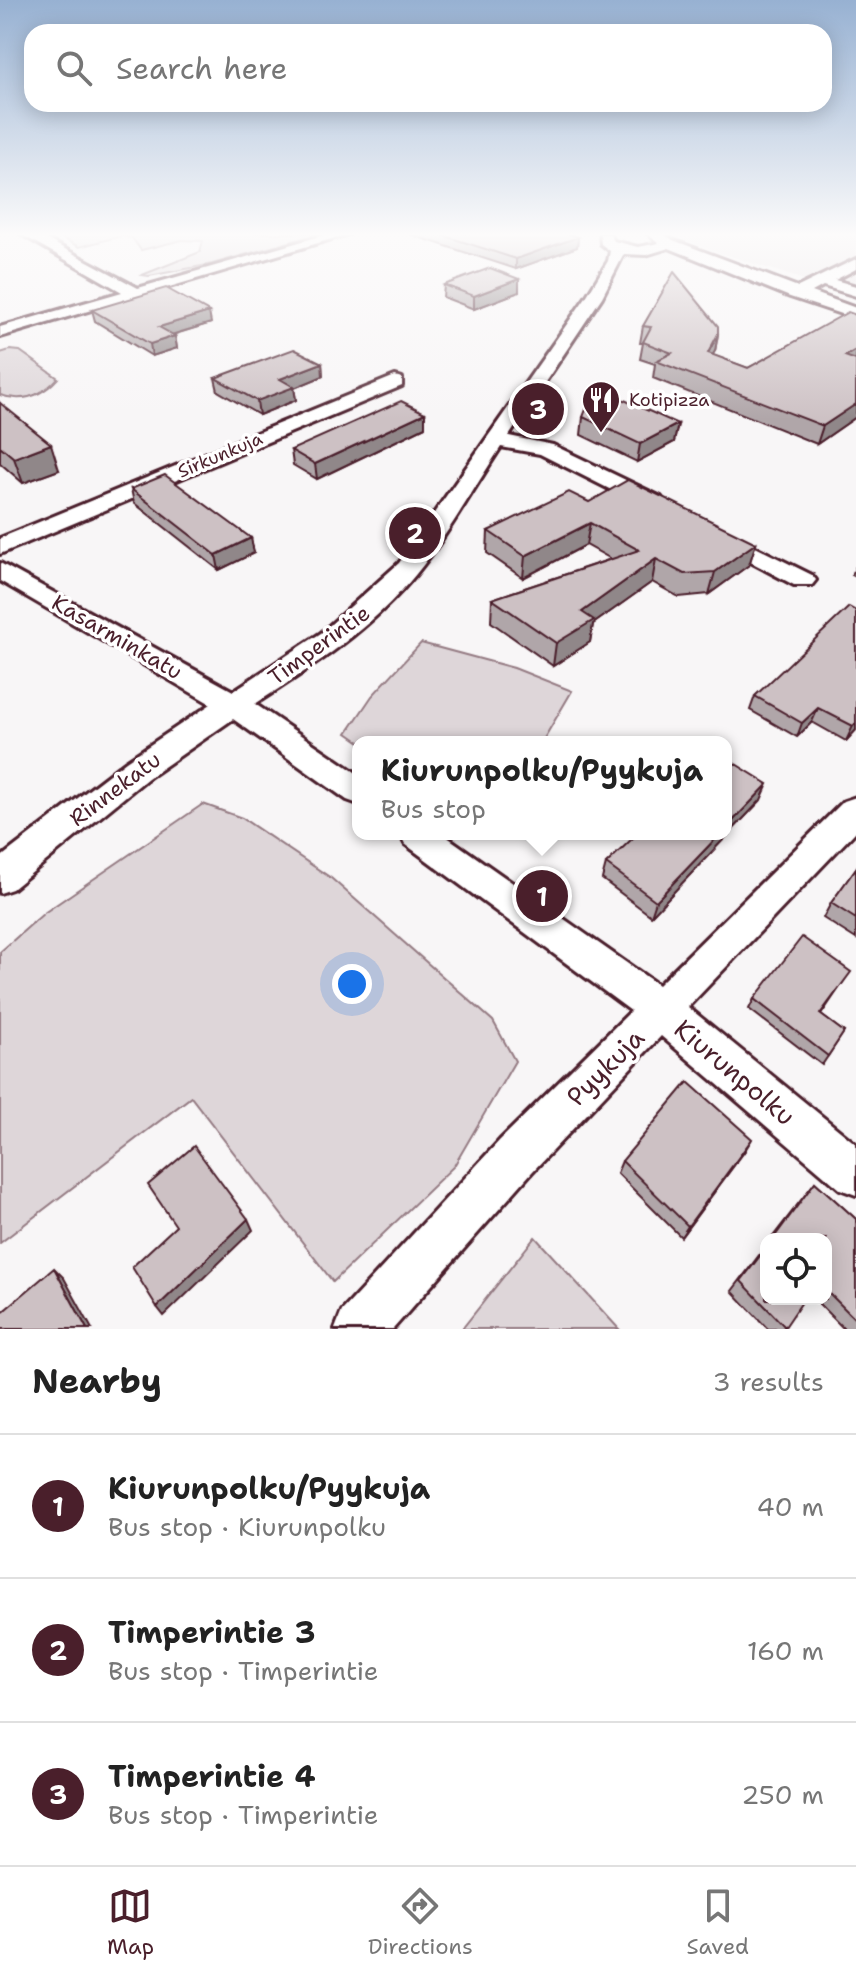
<!DOCTYPE html>
<meta charset="utf-8">
<style>
:root{--surface:#fff;--page:#f6f6f6;--text:#222;--muted:#767676;--line:#e0e0e0;--accent:#4a1f2b}
body{margin:0;font-family:"Shantell Sans",sans-serif;background:var(--page);color:var(--text)}
.controls{position:absolute;right:24px;bottom:24px;display:grid;overflow:hidden;border-radius:16px;box-shadow:0 4px 20px #0003}
.controls button{width:72px;height:72px;display:grid;place-items:center;padding:0;border:0;border-bottom:2px solid var(--line);background:var(--surface);color:var(--text);font:40px sans-serif}
.you{position:absolute;left:352px;top:984px;width:28px;height:28px;margin:-20px;border:6px solid #fff;border-radius:50%;background:#1a73e8;box-shadow:0 0 0 12px #1a73e833}
.badge{display:grid;place-items:center;width:52px;height:52px;border-radius:50%;background:var(--accent);color:#fff;font-size:26px;font-weight:700}
.pin{position:absolute;translate:-50% -50%;border:4px solid #fff;box-shadow:0 2px 8px #0006}
.popup{position:absolute;left:352px;top:736px;width:380px;height:104px;box-sizing:border-box;display:grid;place-content:center;border-radius:16px;background:var(--surface);filter:drop-shadow(0 2px 6px #0005);font-size:26px;white-space:nowrap;color:var(--muted)}
.popup b{font-size:30px;color:var(--text)}
.popup::after{content:'';position:absolute;left:50%;top:100%;margin-left:-16px;border:16px solid transparent;border-top-color:var(--surface)}
.list{margin:0;padding:0;list-style:none}
h2{display:flex;justify-content:space-between;align-items:center;height:104px;margin:0;padding:0 32px;font-size:34px}
h2 small{font-size:26px;font-weight:400;color:var(--muted)}
.list li{display:grid;grid-template-columns:52px 1fr auto;gap:24px;align-items:center;box-sizing:border-box;height:144px;padding:0 32px;border-top:2px solid var(--line)}
.list b{display:block;font-size:30px;white-space:nowrap}
.list p{margin:0;font-size:26px;white-space:nowrap;color:var(--muted)}
.list em{font-size:26px;font-style:normal;color:var(--muted)}
.icon{flex:none;width:44px;height:44px;fill:none;stroke:currentColor;stroke-width:2;stroke-linecap:round;stroke-linejoin:round}
.map{position:relative;flex:none;width:856px;height:1329px;overflow:hidden}
.search{position:absolute;background:var(--surface);box-shadow:0 4px 20px #0003;left:24px;right:24px;top:24px;height:88px;display:flex;align-items:center;gap:20px;box-sizing:border-box;padding:0 28px;border-radius:24px;color:var(--muted);font-size:30px}
.sheet{height:536px;background:var(--surface)}
nav{display:flex;justify-content:space-around;align-items:center;box-sizing:border-box;height:112px;border-top:2px solid var(--line);background:var(--surface);font-size:22px;color:var(--muted)}
nav a{display:grid;justify-items:center;gap:4px}
nav .on{color:var(--accent)}
.map>svg:first-child{display:block}
</style>
<div class="map">
<svg width="856" height="1329" viewBox="0 0 856 1329">
<rect width="100%" height="100%" fill="#f8f6f7"/>
<filter id="ink" filterUnits="userSpaceOnUse"><feTurbulence type="fractalNoise" baseFrequency=".0125" numOctaves="2"/><feDisplacementMap in="SourceGraphic" scale="16" xChannelSelector="R" yChannelSelector="G"/><feConvolveMatrix kernelMatrix="1 2 1 2 8 2 1 2 1" color-interpolation-filters="sRGB"/></filter>
<g filter="url(#ink)">
<!-- built -->
<path fill="#ebe6e8" d="M665 233H856V297L703 247Z"/>
<!-- green -->
<path fill="#ded6d9" stroke="#947a82" stroke-width="2" d="M53 233H52H320L212 264 149 276 142 275 200 252 203 241 182 240 141 250 132 238 121 236 79 247Z
M10 350 20 351 58 378C42 396 23 403 0 395V353Z
M421 643 514 668 572 691 542 742H360L347 733 372 696Z
M203 804 242 818 331 878 493 1021 515 1061 454 1166 333 1282 191 1097 0 1243V952L44 913Z
M535 1237 619 1329H462Z"/>
<g fill="none" stroke-linecap="round" stroke-linejoin="round">
<defs>
<path id="minor" d="M19 233H35L138 288 331 233H352L0 337V327L122 292Z
M647 233H662L673 240 798 287 856 259V269L835 280 856 286V296L823 286 812 292 856 308V319L790 297 669 248 646 255 624 254 602 297 509 436 553 445 661 497 664 502 661 507H645L540 454 501 447C473 489 448 535 416 574 372 628 313 667 255 704L358 774V804L347 800 233 719 148 778 12 889 0 893V858L126 761 211 704 0 581V563L233 691 321 633 399 563 586 297 608 261 610 251 601 244 600 234H610L614 241 638 247 659 243Z
M395 376 402 378V386L0 554V538Z
M719 529 812 575 816 580 812 585H794L711 541 707 536Z
M856 797V831L688 1007 856 1144V1195L840 1189 661 1036 532 1172 393 1329H335L342 1311 500 1140 631 1011 405 844 400 834H443L658 985 844 801Z"/>
</defs>
<!-- minor casing -->
<use href="#minor" stroke="#4a1f2b" stroke-width="6"/>
<!-- minor -->
<use href="#minor" fill="#fff" fill-rule="evenodd"/>
</g>
<!-- wall -->
<path fill="#b0a6a9" stroke="#4a1f2b" stroke-width="2" d="M406 233H565L578 237 577 247 516 269Z
M519 279V292L474 309 443 297 444 285Z
M92 310 211 323 172 335 175 336 177 348 152 356 95 321Z
M856 315V417L817 444 653 378 655 364 640 359 643 343H640L643 326 718 334 715 351 712 355 748 368Z
M322 363 323 376 294 388 296 400 259 415 218 391 215 378Z
M0 403 59 470 23 483 0 463Z
M583 417 678 424 674 442 637 462 581 435Z
M425 427 317 479 293 465 291 450Z
M131 489 251 538 254 553 219 570 134 503Z
M589 502 756 543 749 565 709 594 679 597 652 582 593 624 590 642 553 666 491 622 492 599 611 559 586 545 523 578 487 553 488 531Z
M856 566V577L852 575Z
M856 611V730L846 741 812 722 797 737 750 710 755 696Z
M761 800 651 916 602 879 606 864Z
M856 868V939L823 918 831 903Z
M844 981 821 1015 844 1032 822 1065 749 1009 754 999Z
M744 1152 681 1237 617 1173 622 1161Z
M815 1182 856 1219V1328L854 1329H844L814 1299H826V1239H771Z
M766 1246V1299L785 1327 782 1329H768L732 1291Z"/>
<!-- shaded-wall -->
<path fill="#908789" stroke="#4a1f2b" stroke-width="2" d="M578 237 577 247 516 269V259Z
M519 279V292L474 309V296Z
M209 312 211 323 161 338 159 327Z
M718 334 715 351 704 370 708 353Z
M175 336 177 348 152 356 150 344Z
M856 350V363L845 356Z
M322 363 323 376 294 388 296 400 259 415 257 401 280 379Z
M856 404V417L817 444 823 426Z
M425 413V427L317 479 315 464Z
M678 424 674 442 637 462 640 444Z
M51 444 59 470 23 483 14 458Z
M590 523 586 545 523 578 525 556Z
M251 538 254 553 219 570 216 555Z
M756 543 749 565 709 594 715 572Z
M656 559 652 582 593 624 590 642 553 666 556 643 582 612Z
M818 708 812 722 797 737 802 723Z
M856 723V730L846 741 853 726Z
M768 784 761 800 651 916 656 901 720 834H726V828Z
M752 1139 744 1152 681 1237 688 1226Z
M248 1219 253 1230 164 1316 157 1307Z
M54 1268 64 1278 92 1329H87Z"/>
<!-- building -->
<path fill="#cdc1c4" stroke="#4a1f2b" stroke-width="2" d="M436 233H565L578 237 516 259Z
M490 268 519 279 474 296 444 285Z
M674 272 718 326V334L708 353 748 368 848 312 856 315V350L845 356 856 360V404L823 426 656 361 672 353 643 342 651 327 643 326Z
M166 288 209 312 159 327 175 336 150 344 92 310Z
M294 349 322 363 280 379 294 387 257 401 215 378Z
M622 399 678 424 640 444 583 417 589 402 609 405Z
M401 401 425 413 315 464 291 450Z
M0 403 51 444 14 458 0 446Z
M165 475 251 538 216 555 131 489Z
M628 480 756 543 715 572 684 574 656 559 582 612 594 620 556 643 492 599 639 550 590 523 525 556 488 531 569 492 589 502Z
M849 607 856 611V723L853 726 818 708 802 723 755 696Z
M726 758 768 784 726 828Z
M637 834H720L656 901 606 864Z
M856 868V919L831 903Z
M802 937 851 972 820 1014 844 1032 828 1056 754 999Z
M688 1082 752 1139 688 1226 622 1161Z
M194 1146 248 1219 157 1307 132 1267 176 1226 148 1185Z
M815 1182 856 1219V1320L826 1290V1239H773Z
M766 1248V1299H804L785 1327 741 1281Z
M54 1268 87 1329H0V1314Z"/>
</g>
<!-- sky -->
<linearGradient id="sky" x2="0" y2="1"><stop stop-color="#97b1d2"/><stop offset="0.56" stop-color="#fcfbfb"/><stop offset="1" stop-color="#fcfbfb" stop-opacity="0"/></linearGradient>
<rect width="856" height="419" fill="url(#sky)"/>
<!-- icons -->
<defs>
<symbol id="restaurant-pin" viewBox="-11 -11 22 30"><path d="M0 17L-7.5 6A9.5 9.5 0 1 1 7.5 6Z" fill="#4a1f2b" stroke="#fff"/><path d="M-5-6h1v4h1v-4h1v4h1v-4h1v5L-1.5 .5V6h-2V.5L-5-1ZM5-6V6H3V1.5H1.5Q1.5-4 5-6Z" fill="#fff"/></symbol>
</defs>
<g fill-rule="evenodd">
<use href="#restaurant-pin" x="579" y="378" width="44" height="60"/>
</g>
<g text-anchor="middle" dominant-baseline="central" stroke-width="7" stroke-linejoin="round" paint-order="stroke">
<!-- far-poi labels -->
<g font-size="18" fill="#4a1f2b" stroke="#fff" text-anchor="start">
<text x="629" y="400">Kotipizza</text>
</g>
<!-- far-street labels -->
<g font-size="18" fill="#4a1f2b" stroke="#fff">
<text transform="translate(220 455) rotate(-23)">Sirkunkuja</text>
</g>
<!-- street labels -->
<g font-size="22" fill="#4a1f2b" stroke="#fff">
<text transform="translate(117 637) rotate(30)">Kasarminkatu</text>
<text transform="translate(319 645) rotate(-36)">Timperintie</text>
<text transform="translate(115 789) rotate(-37)">Rinnekatu</text>
</g>
<!-- near-street labels -->
<g font-size="26" fill="#4a1f2b" stroke="#fff">
<text transform="translate(605 1067) rotate(-45)">Pyykuja</text>
<text transform="translate(735 1072) rotate(40)">Kiurunpolku</text>
</g>
</g>
</svg>
<div class="controls">
<button><svg class="icon" aria-label="locate" viewBox="0 0 24 24"><circle cx="12" cy="12" r="6"/><path d="M12 2v4M12 18v4M2 12h4M18 12h4"/></svg></button>
</div>
<div class="you"></div>
<div class="pin badge" style="left:542px;top:896px">1</div>
<div class="popup"><b>Kiurunpolku/Pyykuja</b>Bus stop</div>
<div class="pin badge" style="left:415px;top:533px">2</div>
<div class="pin badge" style="left:538px;top:409px">3</div>
<div class="search"><svg class="icon" aria-label="search" viewBox="0 0 24 24"><circle cx="10" cy="10" r="6"/><path d="M15 15l6 6"/></svg>Search here</div>
</div>
<section class="sheet">
<h2>Nearby<small>3 results</small></h2>
<ul class="list">
<li><span class="badge">1</span><div><b>Kiurunpolku/Pyykuja</b><p>Bus stop · Kiurunpolku</p></div><em>40 m</em></li>
<li><span class="badge">2</span><div><b>Timperintie 3</b><p>Bus stop · Timperintie</p></div><em>160 m</em></li>
<li><span class="badge">3</span><div><b>Timperintie 4</b><p>Bus stop · Timperintie</p></div><em>250 m</em></li>
</ul>
</section>
<nav>
<a class="on"><svg class="icon" aria-label="map" viewBox="0 0 24 24"><path d="M3 6l6-2 6 2 6-2v14l-6 2-6-2-6 2zM9 4v14M15 6v14"/></svg>Map</a>
<a><svg class="icon" aria-label="directions" viewBox="0 0 24 24"><path d="M12 3l9 9-9 9-9-9zM9 14v-3h6M13 9l2 2-2 2"/></svg>Directions</a>
<a><svg class="icon" aria-label="saved" viewBox="0 0 24 24"><path d="M7 4h10v16l-5-4-5 4z"/></svg>Saved</a>
</nav>
